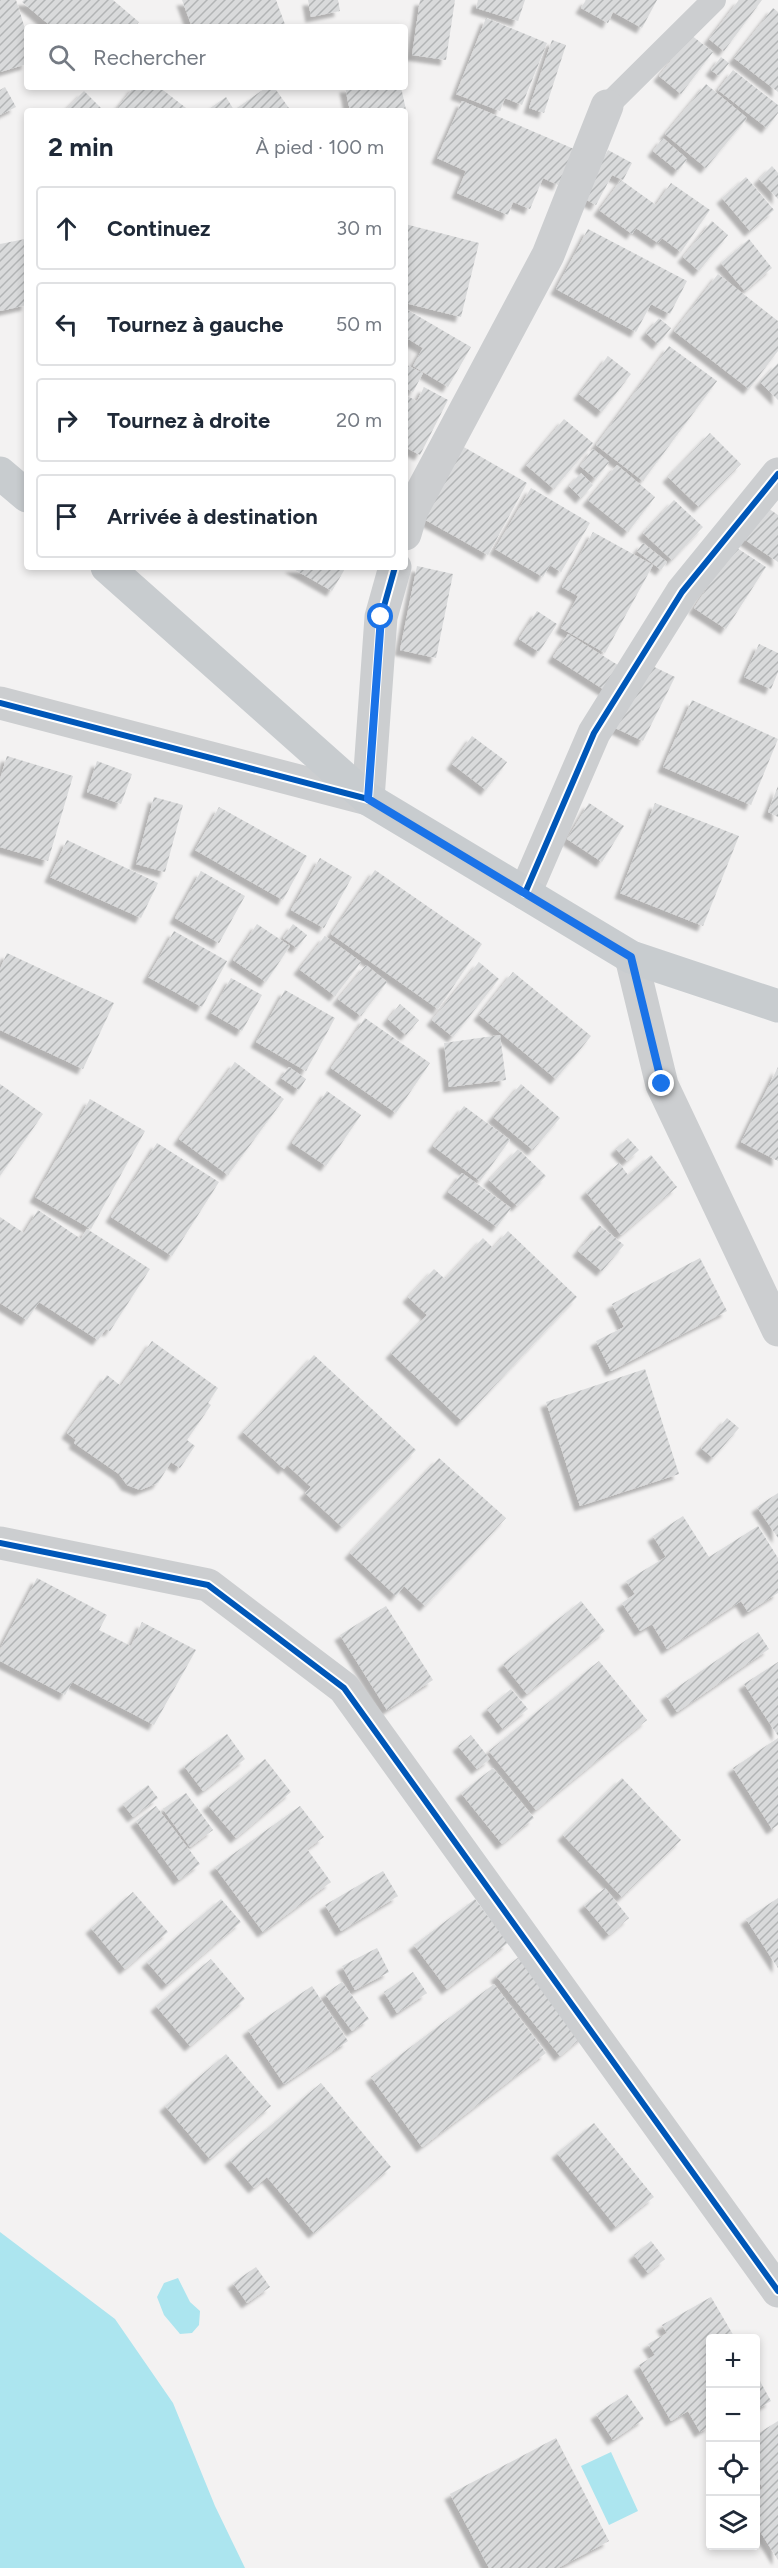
<!DOCTYPE html>
<html lang="fr">
<meta charset="utf-8">
<style>
:root{--surface:#fff;--page:#f6f6f7;--text:#1f2937;--muted:#747a83;--line:#e0e1e3}
body{margin:0;font-family:Figtree,sans-serif;background:var(--page);color:var(--text)}
.controls{position:absolute;right:18px;bottom:18px;display:grid;overflow:hidden;border-radius:6px;box-shadow:0 3px 9px #0003}
.controls button{width:54px;height:54px;display:grid;place-items:center;padding:0;border:0;border-bottom:2px solid var(--line);background:var(--surface);color:var(--text);font:30px sans-serif}
.stop{position:absolute;width:18px;height:18px;margin:-14px;border:4px solid #1a73e8;border-radius:50%;background:#fff}
.stop.end{background:#1a73e8;border-color:#fff;box-shadow:0 2px 6px #0008}
.list{margin:0;padding:0;list-style:none}
h2{display:flex;justify-content:space-between;align-items:center;height:78px;margin:0;padding:0 24px;font-size:26px}
h2 small{font-size:20px;font-weight:400;color:var(--muted)}
.list li{display:grid;grid-template-columns:39px 1fr auto;gap:18px;align-items:center;box-sizing:border-box;height:84px;margin:0 12px 12px;padding:0 12px;border:2px solid var(--line);border-radius:6px}
.list b{display:block;font-size:22px;white-space:nowrap}
.list em{font-size:20px;font-style:normal;color:var(--muted)}
.icon{flex:none;width:33px;height:33px;fill:none;stroke:currentColor;stroke-width:2;stroke-linecap:round;stroke-linejoin:round}
.map{position:relative;flex:none;width:778px;height:2568px;overflow:hidden}
.search{position:absolute;background:var(--surface);box-shadow:0 3px 9px #0003;left:24px;top:24px;width:384px;height:66px;display:flex;align-items:center;gap:15px;box-sizing:border-box;padding:0 21px;border-radius:6px;color:var(--muted);font-size:22px}
.panel{position:absolute;background:var(--surface);box-shadow:0 3px 9px #0003;left:24px;top:108px;width:384px;height:462px;border-radius:6px}
.map>svg:first-child{display:block}
</style>
<div class="map">
<svg width="778" height="2568" viewBox="0 0 778 2568">
<defs>
<pattern id="building-hatch" width="6" height="6" patternUnits="userSpaceOnUse" patternTransform="scale(1.5)"><rect width="6" height="6" fill="#d9dadb"/><path d="M-1 1l2-2M0 6l6-6M5 7l2-2" fill="none" stroke="#b2b4b5"/></pattern>
<filter id="shadow"><feDropShadow dx="-5.5" dy="5.5" stdDeviation="1.5" flood-color="#0004"/></filter>
</defs>
<rect width="100%" height="100%" fill="#f3f2f2"/>
<!-- water -->
<path fill="#ace5ef" d="M0 2232 115 2319 173 2403 215 2506 245 2568H0Z
M178 2278 190 2302 200 2311 199 2325 192 2333 180 2334 164 2315 157 2297 164 2283Z
M611 2452 638 2511 609 2525 581 2466Z"/>
<!-- building -->
<path fill="url(#building-hatch)" filter="url(#shadow)" d="M0 0H16L27 35V64L0 72Z
M24 0H113L139 22 135 27H52L22 2Z
M182 0H276L286 27H192Z
M308 0H338L340 11 311 17Z
M420 0H455L446 60 412 55Z
M478 0H525L518 21 476 8Z
M586 0H657L642 28 613 12 608 23 581 8Z
M739 0H762L724 51 709 39Z
M773 8 778 12V92L734 58Z
M486 18 547 43 522 105 505 98 500 111 456 94Z
M691 35 713 52 681 94 659 76Z
M552 40 566 45 544 113 529 108Z
M721 57 729 63 719 76 711 70Z
M733 70 778 105V113L767 128 718 90Z
M706 84 747 118 706 168 665 134Z
M5 87 16 107 0 115V90Z
M134 87H159L190 111H115Z
M267 87H274L291 111H206L226 97 234 110Z
M345 87H401L406 110 350 111Z
M84 91 104 111H64Z
M462 101 574 149 558 185 543 178 530 209 513 202 508 215 457 193 466 171 437 158Z
M663 138 687 159 678 171 653 151Z
M608 150 632 163 623 180 612 175 596 205 583 198Z
M772 166 778 173V199L759 179Z
M746 177 774 210 750 231 722 198Z
M621 180 656 205 671 183 710 210 681 252 662 238 658 243 636 228 632 234 599 210Z
M712 221 728 235 699 271 683 257Z
M405 224 479 243 461 317 405 303Z
M588 229 687 281 670 314 651 304 636 332 556 289Z
M25 239 27 249V305L0 311V244Z
M749 239 772 268 745 291 721 263Z
M718 274 778 321V351L749 389 674 331Z
M406 309 471 347 448 387 413 366 423 348 405 337Z
M659 318 671 328 658 344 646 333Z
M669 346 717 381 643 481 596 445Z
M608 356 631 374 602 412 579 394Z
M778 363V400L760 382Z
M405 364 423 373 413 392 405 388Z
M424 387 448 400 420 455 405 447V395L417 401Z
M564 419 593 443 554 489 526 465Z
M710 433 741 464 699 507 668 477Z
M462 446 527 483 488 555 422 518Z
M593 449 609 462 596 479 580 466Z
M617 465 655 497 628 532 588 500Z
M581 473 593 485 581 498 569 486Z
M531 488 590 523 561 572 550 565 543 577 495 549Z
M674 500 703 527 672 560 643 533Z
M762 504 778 515V562L741 537Z
M593 532 653 565 605 653 561 628 578 596 562 587Z
M643 543 667 562 661 570 637 551Z
M734 546 766 567 726 629 694 608Z
M417 566 453 574 436 658 400 650Z
M290 567H346L332 591Z
M537 611 557 624 539 652 519 639Z
M568 634 621 667 606 691 553 657Z
M759 644 778 653V672L771 689 744 677Z
M642 661 675 677 643 741 611 726Z
M692 700 778 739 751 805 663 767Z
M472 736 507 762 486 790 452 764Z
M7 756 73 776 48 861 0 847V779Z
M97 761 132 774 121 804 87 792Z
M778 786V817L768 812Z
M154 797 183 805 165 872 136 864Z
M589 803 624 826 602 862 567 839Z
M655 803 739 836 703 926 620 893Z
M219 807 307 856 283 900 195 850Z
M67 840 158 883 141 918 50 877Z
M320 858 352 877 324 928 291 910Z
M375 870 482 944 438 1009 331 934Z
M201 871 245 896 219 943 175 918Z
M257 924 290 946 266 982 233 960Z
M293 924 307 935 297 948 283 938Z
M174 931 227 961 202 1007 148 977Z
M325 936 361 962 335 996 299 969Z
M7 953 114 1003 83 1069 0 1030V969Z
M479 962 499 979 453 1037 432 1020Z
M366 965 387 982 361 1016 338 999Z
M513 972 591 1036 556 1079 479 1015Z
M231 978 262 995 242 1031 211 1013Z
M285 990 335 1018 306 1071 256 1042Z
M400 1004 419 1020 406 1035 388 1019Z
M365 1018 430 1063 396 1113 331 1068Z
M500 1035 506 1080 449 1087 444 1043Z
M235 1062 284 1099 228 1175 179 1139Z
M289 1067 306 1079 299 1090 281 1078Z
M778 1067V1161L741 1142Z
M0 1084 43 1114 0 1176Z
M521 1084 560 1118 533 1150 493 1117Z
M327 1091 361 1115 326 1166 292 1143Z
M90 1099 145 1131 91 1229 35 1197Z
M464 1106 510 1140 480 1181 433 1146Z
M628 1138 639 1150 627 1161 616 1149Z
M157 1143 219 1182 172 1256 111 1217Z
M518 1149 546 1176 517 1206 489 1180Z
M651 1155 677 1187 621 1235 586 1192 619 1163 628 1175Z
M462 1173 511 1208 497 1227 448 1192Z
M38 1210 81 1239 87 1229 150 1269 110 1331 106 1329 98 1340 39 1302 27 1320 0 1303V1217L24 1233Z
M599 1225 624 1245 602 1271 578 1251Z
M508 1231 577 1297 462 1421 391 1353 427 1315 408 1297 434 1269 445 1279 483 1238 493 1248Z
M700 1258 727 1311 611 1371 596 1341 624 1327 612 1304Z
M152 1341 218 1388 208 1403 211 1405 187 1440 195 1446 180 1468 171 1462 158 1483 140 1490 127 1485 119 1474 74 1443 76 1440 67 1433 107 1375 121 1386Z
M314 1355 416 1450 342 1527 305 1493 311 1487 287 1465 284 1469 243 1432Z
M645 1369 679 1474 580 1506 546 1402Z
M727 1418 739 1428 713 1458 701 1448Z
M439 1458 506 1518 425 1606 404 1586 396 1596 350 1553Z
M778 1493V1538L757 1507Z
M683 1516 709 1557 758 1526 778 1558V1593L748 1612 741 1601 667 1649 652 1624 640 1631 622 1603 635 1594 626 1581 666 1557 653 1536Z
M37 1578 107 1615 99 1630 131 1646 142 1622 196 1650 154 1725 72 1682 65 1695 0 1661V1649Z
M581 1601 605 1631 527 1694 503 1664Z
M386 1606 433 1680 387 1710 340 1635Z
M758 1632 769 1649 677 1712 666 1695Z
M599 1661 647 1720 536 1810 489 1751Z
M778 1662V1736L744 1684Z
M511 1689 528 1709 503 1729 487 1709Z
M227 1734 245 1759 203 1791 184 1766Z
M471 1735 490 1759 477 1769 458 1746Z
M778 1738V1825L772 1829 733 1768Z
M265 1759 291 1792 236 1838 208 1805Z
M493 1768 534 1818 502 1844 461 1793Z
M622 1778 681 1840 622 1897 563 1835Z
M148 1785 158 1798 133 1817 123 1804Z
M186 1793 213 1830 190 1847 163 1809Z
M156 1806 200 1864 179 1880 136 1821Z
M300 1806 324 1837 307 1849 331 1882 263 1932 215 1867Z
M383 1871 398 1896 341 1931 325 1905Z
M605 1888 629 1918 609 1935 584 1905Z
M133 1892 168 1932 125 1969 91 1928Z
M778 1898V1968L746 1919Z
M221 1899 241 1922 167 1985 147 1962Z
M475 1899 508 1943 447 1989 414 1945Z
M377 1948 389 1972 355 1990 342 1966Z
M521 1955 585 2035 560 2056 496 1976Z
M211 1959 245 1999 190 2046 156 2006Z
M413 1972 427 1993 397 2013 384 1992Z
M342 1982 369 2019 352 2031 325 1994Z
M494 1984 546 2053 422 2147 371 2077Z
M312 1986 348 2041 284 2084 248 2030Z
M226 2054 271 2106 210 2159 165 2106Z
M321 2083 391 2167 314 2233 267 2177 254 2188 230 2160Z
M594 2123 654 2197 616 2227 557 2153Z
M651 2241 665 2259 648 2273 634 2255Z
M256 2267 270 2287 247 2303 233 2283Z
M711 2297 735 2338H710V2426L700 2432 688 2411 671 2421 639 2365 655 2355 648 2344 667 2333 662 2325Z
M756 2374 771 2401 756 2410Z
M627 2394 644 2419 613 2440 596 2414Z
M778 2421V2560L756 2525V2493L763 2488 756 2477V2435Z
M556 2438 609 2541 558 2568H489L450 2494Z"/>
<g fill="none" stroke-linecap="round" stroke-linejoin="round">
<!-- lane -->
<path stroke="#ccced0" stroke-width="24" d="M607 106 714 0"/>
<!-- street -->
<path stroke="#ccced0" stroke-width="33" d="M405 534 412 510 548 255 607 106
M0 703 368 799 381 617 395 567
M525 893 594 733 682 592 778 474
M631 957 662 1085 778 1330
M0 1543 208 1585 344 1688 778 2291"/>
<!-- primary -->
<path stroke="#c8cccf" stroke-width="33" d="M0 473 27 496
M107 567 368 799 631 957 778 1006"/>
<defs>
<path id="cycleway" d="M0 703 368 799 381 617 395 567
M525 893 594 733 682 592 778 474
M0 1543 208 1585 344 1688 778 2291"/>
</defs>
<!-- cycleway casing -->
<use href="#cycleway" stroke="#fff" stroke-width="10"/>
<!-- cycleway -->
<use href="#cycleway" stroke="#0057b8" stroke-width="6"/>
</g>
<g fill="none" stroke-linecap="round" stroke-linejoin="round">
<!-- route -->
<path stroke="#1a73e8" stroke-width="8" d="M381 617 368 799 631 957 662 1084"/>
</g>
</svg>
<div class="controls">
<button>+</button>
<button>−</button>
<button><svg class="icon" aria-label="locate" viewBox="0 0 24 24"><circle cx="12" cy="12" r="6"/><path d="M12 2v4M12 18v4M2 12h4M18 12h4"/></svg></button>
<button><svg class="icon" aria-label="layers" viewBox="0 0 24 24"><path d="M12 4l9 5-9 5-9-5zM3 14l9 5 9-5"/></svg></button>
</div>
<div class="stop" style="left:381px;top:617px"></div>
<div class="stop end" style="left:662px;top:1084px"></div>
<div class="search"><svg class="icon" aria-label="search" viewBox="0 0 24 24"><circle cx="10" cy="10" r="6"/><path d="M15 15l6 6"/></svg>Rechercher</div>
<section class="panel">
<h2>2 min<small>À pied · 100 m</small></h2>
<ul class="list">
<li><svg class="icon" aria-label="ahead" viewBox="0 0 24 24"><path d="M12 20V5M6 11l6-6 6 6"/></svg><div><b>Continuez</b></div><em>30 m</em></li>
<li><svg class="icon" aria-label="left" viewBox="0 0 24 24"><path d="M17 20v-9H6M10 6l-5 5 5 5"/></svg><div><b>Tournez à gauche</b></div><em>50 m</em></li>
<li><svg class="icon" aria-label="right" viewBox="0 0 24 24"><path d="M7 20v-9h11M14 6l5 5-5 5"/></svg><div><b>Tournez à droite</b></div><em>20 m</em></li>
<li><svg class="icon" aria-label="arrive" viewBox="0 0 24 24"><path d="M6 21V4h12l-3 4 3 4H6"/></svg><div><b>Arrivée à destination</b></div></li>
</ul>
</section>
</div>
